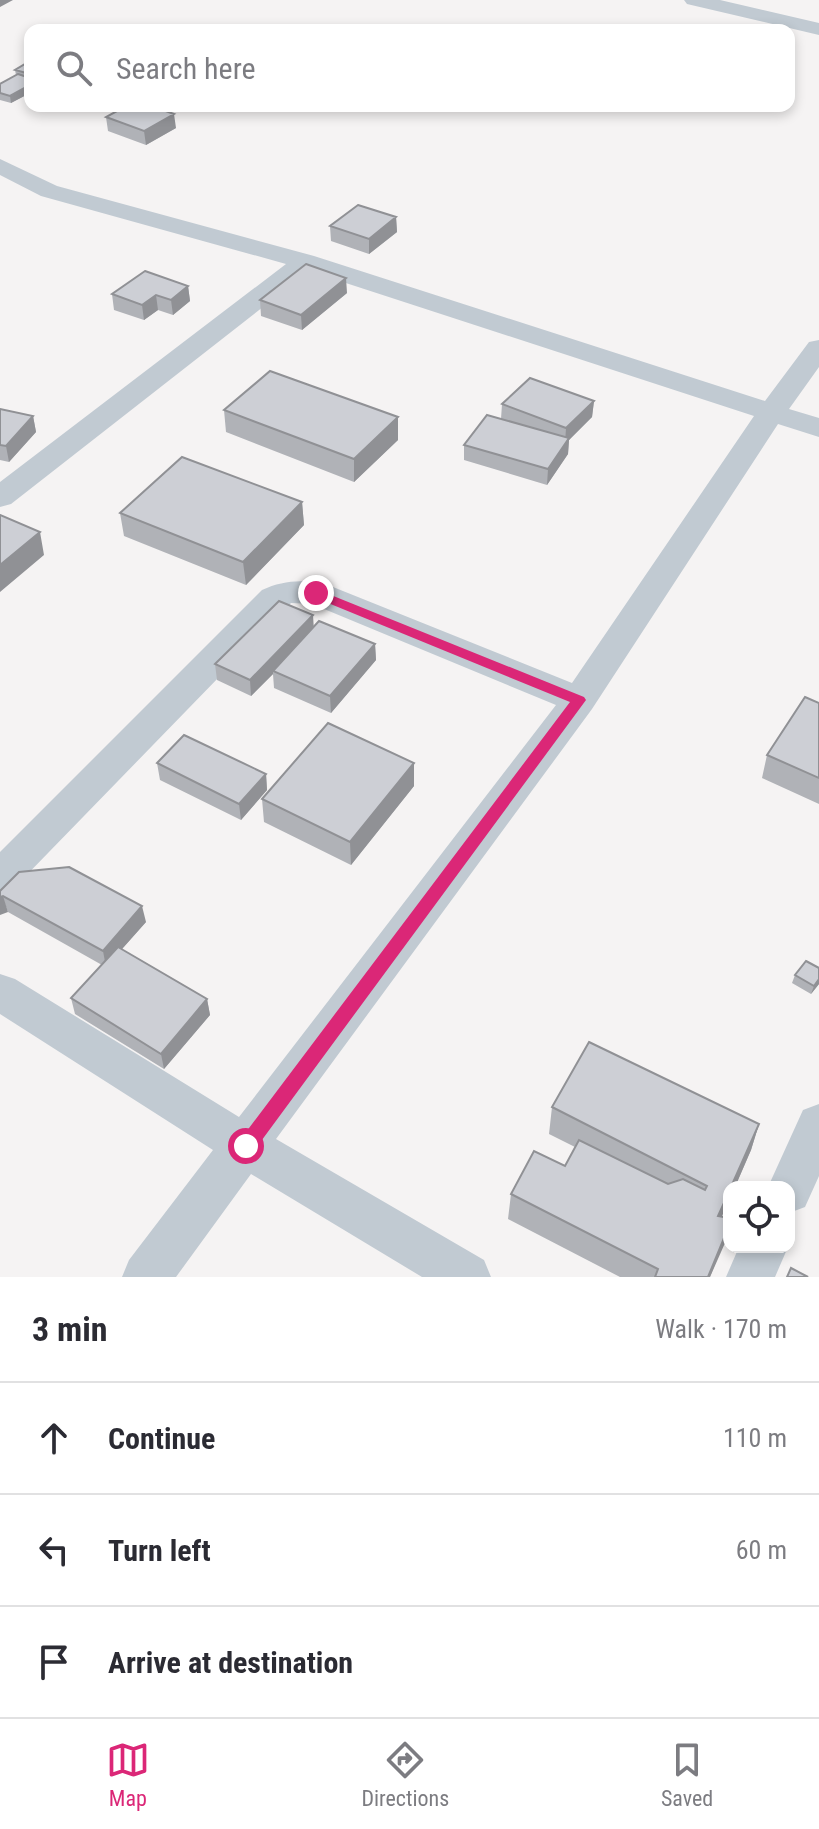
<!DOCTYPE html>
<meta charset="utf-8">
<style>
:root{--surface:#fff;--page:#f2f2f3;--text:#2b2b33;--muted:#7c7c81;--line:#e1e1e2;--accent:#db2777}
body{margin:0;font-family:"Roboto Condensed",sans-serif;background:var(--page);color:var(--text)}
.controls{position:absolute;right:24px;bottom:24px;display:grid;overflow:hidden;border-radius:16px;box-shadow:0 4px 12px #0003}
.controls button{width:72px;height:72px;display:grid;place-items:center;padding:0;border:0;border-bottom:2px solid var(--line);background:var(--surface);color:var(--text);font:40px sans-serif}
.stop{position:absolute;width:24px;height:24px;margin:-18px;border:6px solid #db2777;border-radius:50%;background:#fff}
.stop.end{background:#db2777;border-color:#fff;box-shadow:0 2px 8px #0008}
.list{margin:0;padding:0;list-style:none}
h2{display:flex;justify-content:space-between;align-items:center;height:104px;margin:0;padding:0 32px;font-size:34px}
h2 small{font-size:26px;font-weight:400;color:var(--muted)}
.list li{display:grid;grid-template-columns:52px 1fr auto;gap:24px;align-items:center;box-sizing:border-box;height:112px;padding:0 32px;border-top:2px solid var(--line)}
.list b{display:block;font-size:30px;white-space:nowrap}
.list em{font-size:26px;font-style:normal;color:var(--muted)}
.icon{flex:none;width:44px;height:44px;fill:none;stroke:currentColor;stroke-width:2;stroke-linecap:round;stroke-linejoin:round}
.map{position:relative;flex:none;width:819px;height:1277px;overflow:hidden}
.search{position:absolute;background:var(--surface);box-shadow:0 4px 12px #0003;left:24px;right:24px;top:24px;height:88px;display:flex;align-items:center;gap:20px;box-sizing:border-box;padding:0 28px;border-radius:16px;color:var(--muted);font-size:30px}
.sheet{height:440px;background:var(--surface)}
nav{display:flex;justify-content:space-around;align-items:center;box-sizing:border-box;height:112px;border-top:2px solid var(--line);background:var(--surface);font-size:22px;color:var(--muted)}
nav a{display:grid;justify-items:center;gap:4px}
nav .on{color:var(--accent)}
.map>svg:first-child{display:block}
</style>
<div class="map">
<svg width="819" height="1277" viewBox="0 0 819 1277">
<rect width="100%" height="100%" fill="#f5f3f3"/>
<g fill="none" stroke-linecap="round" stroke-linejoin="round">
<!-- minor -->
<path fill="#c1cad2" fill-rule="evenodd" d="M684 0H720L819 23V35L687 4Z
M0 159 57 186 314 256 765 401 809 342 819 340V367L789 409 819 418V437L778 424 592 709 276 1139 484 1260 491 1277H422L251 1174 176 1277H122L129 1260 213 1150 0 1014V974L15 979 239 1117 556 705 312 604 291 603 14 888 0 893V852L262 590C284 580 304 579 328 585L572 683 754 416 309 271 11 504 0 507V482L286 264 41 196 0 175Z
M819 1104V1176L805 1207 789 1213V1187H768L803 1110Z
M739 1247H788L775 1277H726Z"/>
</g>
<!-- wall -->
<path fill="#b0b2b7" d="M30 61V93L11 103 0 100V84L16 75 15 70Z
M106 117 176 128 146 145 108 131Z
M396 217 397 232 369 254 331 241 330 226Z
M188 286 190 301 173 315 158 310 144 320 114 310 112 294Z
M347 293 302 330 261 316 260 300Z
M594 401 592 417 569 440 568 454 547 485 464 460V445L501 419 502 404Z
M0 409 33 416 36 432 9 462 0 460Z
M224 410 398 417V440L354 482 226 432Z
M302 502 304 525 246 585 124 536 120 513Z
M313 615V627L375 644 376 660 331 713 274 688 273 674 251 696 217 680 215 664Z
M819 703V804L762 778 767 755Z
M157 763 266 774 267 790 241 820 160 780Z
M414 786 351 865 264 822 262 799Z
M0 891 146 922 122 949 207 999 210 1015 164 1069 75 1014 71 998 102 965 8 912Z
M795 975 819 984 811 994 792 983Z
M552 1107 759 1124 751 1150 735 1187H729V1200L722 1216 729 1226V1229L710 1277H620L508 1219 511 1194 565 1166 575 1147 549 1134Z"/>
<!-- shaded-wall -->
<path fill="#909195" d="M0 0H13L0 7Z
M30 85V93L11 103 10 96Z
M174 114 176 128 146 145 144 131Z
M396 217 397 232 369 254V239Z
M346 278 347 293 302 330 301 315Z
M188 286 190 301 173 315 171 300Z
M156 295 158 310 144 320 142 305Z
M594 401 592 417 569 440 568 454 547 485 548 469 565 444 566 428Z
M33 416 36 432 9 462 6 446Z
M398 417V440L354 482V459Z
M302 502 304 525 246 585 243 562Z
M40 532 44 555 0 592V565Z
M313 615 314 631 273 671V674L251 696 250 680Z
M375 644 376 660 331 713 330 696Z
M414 763V786L351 865 350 842Z
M266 774 267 790 241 820 239 804Z
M3 896 8 912 0 915V897Z
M142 906 146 922 106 967 103 951Z
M819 979V984L811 994 814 986Z
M207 999 210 1015 164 1069 161 1054Z
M759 1124 751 1150 735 1187H731Z
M729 1192V1200L711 1241 718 1216Z
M729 1226 725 1243 710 1277H708Z"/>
<!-- building -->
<path fill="#cdcfd5" stroke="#909195" stroke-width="2" d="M30 61V74L15 70Z
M18 74 30 78V85L10 96 0 93V84Z
M126 106H152L174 114 144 131 106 117Z
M358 205 396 217 369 239 330 226Z
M306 264 346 278 301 315 260 300Z
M145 271 188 286 171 300 156 295 142 305 112 294Z
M270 371 398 417 354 459 224 410Z
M530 378 594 401 566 428 502 404Z
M0 409 33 416 6 446 0 445Z
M487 415 569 438 548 469 464 445Z
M182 457 302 502 243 562 120 513Z
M0 515 40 532 0 565Z
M279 601 313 615 250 680 215 664Z
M319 621 375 644 330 696 273 671Z
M805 697 819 703V778L767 755Z
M328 723 414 763 350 842 262 799Z
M184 735 266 774 239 804 157 763Z
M69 867 142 906 103 951 3 896 0 897V891L19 872Z
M118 947 207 999 161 1054 71 998Z
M806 961 819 968V979L814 986 795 975Z
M589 1042 759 1124 731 1187H729V1192L718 1216 729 1218V1226L708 1277H655L658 1269 511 1194 534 1151 565 1166 579 1140 668 1184 683 1179 705 1190 707 1186 552 1107Z
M791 1268 808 1277H787Z"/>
<!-- route -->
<path fill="#db2777" d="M316 589 584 697 586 700 253 1152 246 1154 240 1152 238 1146 240 1140 570 702 311 596V590Z"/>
</svg>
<div class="controls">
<button><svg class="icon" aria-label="locate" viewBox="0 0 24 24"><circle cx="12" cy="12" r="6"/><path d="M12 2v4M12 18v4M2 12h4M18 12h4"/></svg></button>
</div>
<div class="stop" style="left:246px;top:1146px"></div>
<div class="stop end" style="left:316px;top:593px"></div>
<div class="search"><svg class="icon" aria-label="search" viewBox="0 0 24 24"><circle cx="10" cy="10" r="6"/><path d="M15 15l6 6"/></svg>Search here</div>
</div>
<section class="sheet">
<h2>3 min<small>Walk · 170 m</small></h2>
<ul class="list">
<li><svg class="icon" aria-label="ahead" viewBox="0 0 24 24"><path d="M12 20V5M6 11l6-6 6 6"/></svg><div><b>Continue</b></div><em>110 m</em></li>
<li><svg class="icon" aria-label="left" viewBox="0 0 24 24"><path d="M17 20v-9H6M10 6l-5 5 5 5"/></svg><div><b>Turn left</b></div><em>60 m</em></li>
<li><svg class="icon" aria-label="arrive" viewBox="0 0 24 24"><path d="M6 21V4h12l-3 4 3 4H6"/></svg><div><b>Arrive at destination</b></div></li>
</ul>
</section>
<nav>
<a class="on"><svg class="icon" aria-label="map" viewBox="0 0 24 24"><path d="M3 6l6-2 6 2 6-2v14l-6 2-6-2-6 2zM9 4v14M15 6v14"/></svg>Map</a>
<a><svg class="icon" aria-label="directions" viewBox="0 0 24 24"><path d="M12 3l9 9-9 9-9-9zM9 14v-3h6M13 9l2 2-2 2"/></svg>Directions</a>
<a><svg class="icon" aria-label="saved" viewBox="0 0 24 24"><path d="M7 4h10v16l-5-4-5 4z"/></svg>Saved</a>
</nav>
